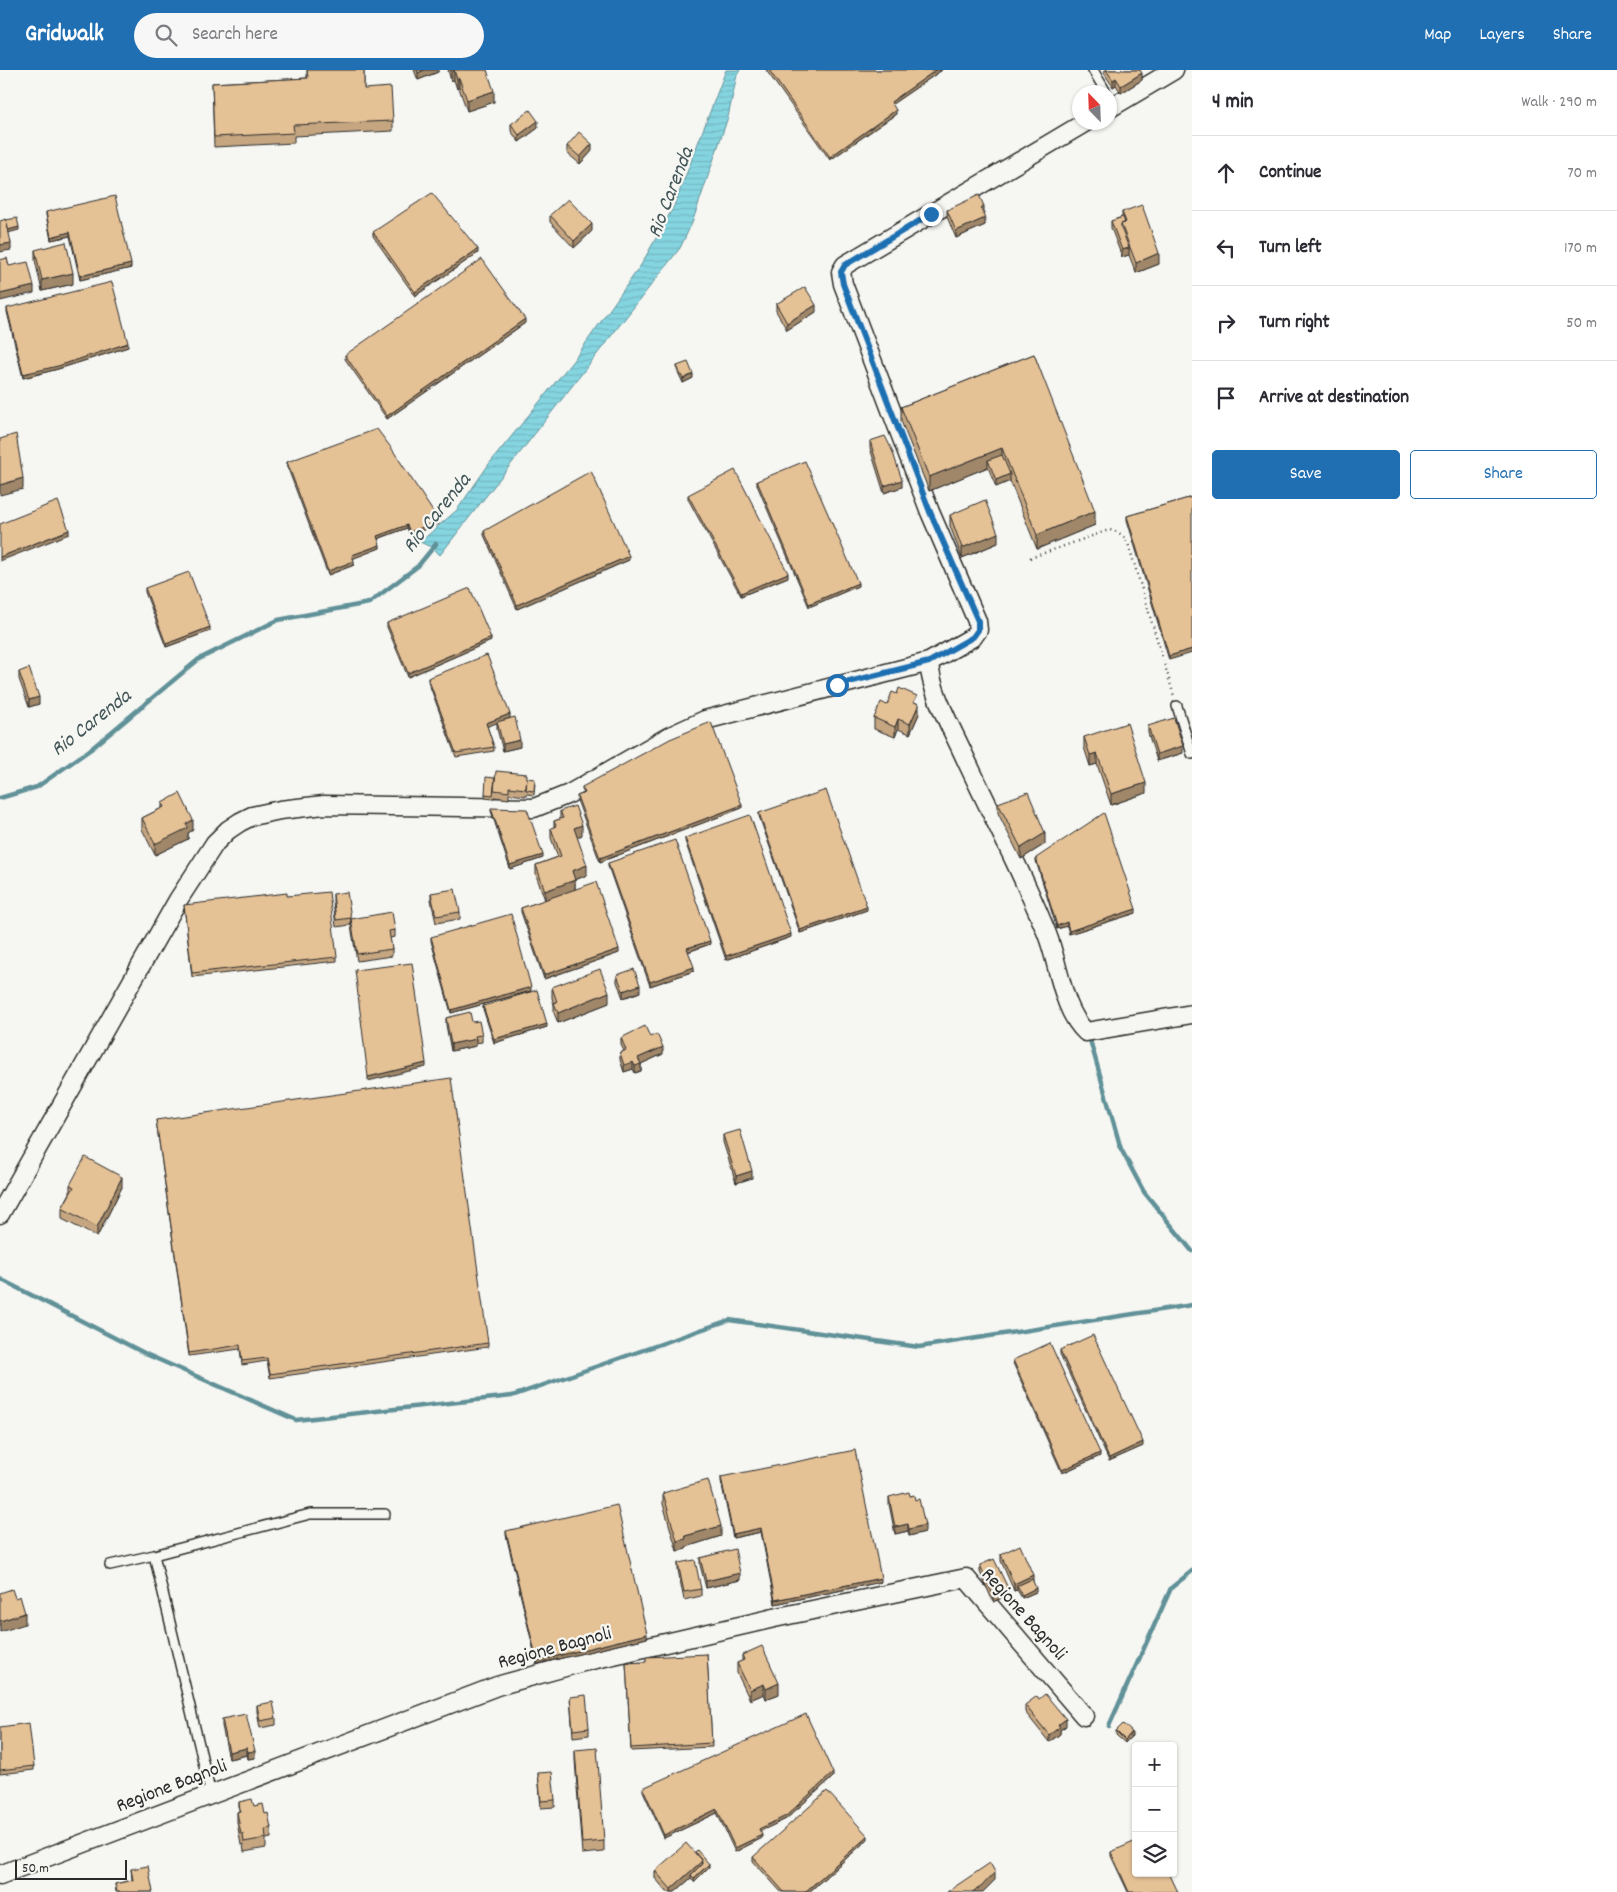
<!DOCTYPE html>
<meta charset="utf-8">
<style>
:root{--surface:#fff;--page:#f7f7f7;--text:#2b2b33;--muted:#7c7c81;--line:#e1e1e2;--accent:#1f6fb2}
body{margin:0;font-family:Dekko,sans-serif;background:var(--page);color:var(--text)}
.controls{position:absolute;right:15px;bottom:15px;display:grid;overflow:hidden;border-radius:5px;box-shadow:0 1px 4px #0004}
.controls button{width:45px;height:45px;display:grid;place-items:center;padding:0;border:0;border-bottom:1px solid var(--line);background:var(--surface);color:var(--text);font:25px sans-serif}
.compass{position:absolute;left:1072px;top:15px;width:45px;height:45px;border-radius:50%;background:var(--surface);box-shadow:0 1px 4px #0004;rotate:337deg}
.scale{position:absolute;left:15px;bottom:12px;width:112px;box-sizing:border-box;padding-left:5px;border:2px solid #2b2b2b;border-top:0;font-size:14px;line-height:18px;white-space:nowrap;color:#2b2b2b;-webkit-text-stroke:4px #f6f6f2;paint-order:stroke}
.stop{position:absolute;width:15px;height:15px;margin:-11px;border:4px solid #1f6fb2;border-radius:50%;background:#fff}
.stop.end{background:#1f6fb2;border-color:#fff;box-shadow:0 1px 5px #0008}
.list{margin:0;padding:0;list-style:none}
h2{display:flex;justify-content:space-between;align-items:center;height:65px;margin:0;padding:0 20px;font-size:21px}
h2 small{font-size:16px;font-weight:400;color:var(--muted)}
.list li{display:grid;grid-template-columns:32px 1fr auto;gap:15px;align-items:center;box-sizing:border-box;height:75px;padding:0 20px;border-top:1px solid var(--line)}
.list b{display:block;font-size:19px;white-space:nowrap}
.list em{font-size:16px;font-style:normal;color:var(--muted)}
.actions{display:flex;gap:10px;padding:15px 20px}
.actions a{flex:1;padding:11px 0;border:1px solid var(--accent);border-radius:5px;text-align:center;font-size:18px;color:var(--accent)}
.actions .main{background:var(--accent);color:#fff}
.icon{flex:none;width:28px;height:28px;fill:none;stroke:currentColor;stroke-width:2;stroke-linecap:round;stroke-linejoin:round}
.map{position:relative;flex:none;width:1192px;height:1822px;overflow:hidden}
header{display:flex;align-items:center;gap:30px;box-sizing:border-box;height:70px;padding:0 25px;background:var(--accent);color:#fff}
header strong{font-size:24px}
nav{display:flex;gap:28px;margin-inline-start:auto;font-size:18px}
.search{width:350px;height:45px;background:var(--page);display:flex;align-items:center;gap:12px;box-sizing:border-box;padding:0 18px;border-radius:28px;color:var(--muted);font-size:19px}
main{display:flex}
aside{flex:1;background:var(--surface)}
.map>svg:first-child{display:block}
</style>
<header>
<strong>Gridwalk</strong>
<div class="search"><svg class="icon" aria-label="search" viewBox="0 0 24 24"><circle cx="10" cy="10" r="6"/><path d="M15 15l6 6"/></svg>Search here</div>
<nav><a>Map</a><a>Layers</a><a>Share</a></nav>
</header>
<main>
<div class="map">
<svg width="1192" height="1822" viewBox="0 0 1192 1822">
<defs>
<pattern id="water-rules" width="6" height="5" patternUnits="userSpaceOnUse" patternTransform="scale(1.25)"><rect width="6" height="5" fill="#85d5e1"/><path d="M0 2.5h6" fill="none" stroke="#73b7c1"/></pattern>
</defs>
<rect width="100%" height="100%" fill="#f6f6f2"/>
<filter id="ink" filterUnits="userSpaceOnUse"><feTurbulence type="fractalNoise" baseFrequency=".02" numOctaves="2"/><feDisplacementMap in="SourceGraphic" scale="10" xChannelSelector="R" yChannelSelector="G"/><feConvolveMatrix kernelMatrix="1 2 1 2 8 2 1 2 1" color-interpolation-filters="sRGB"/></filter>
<g filter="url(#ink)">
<!-- water -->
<path fill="url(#water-rules)" stroke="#619198" d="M726 0H740L737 5 728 47 692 153 680 178 440 485 433 478 420 472 457 440 489 394 576 287 641 195 674 136Z"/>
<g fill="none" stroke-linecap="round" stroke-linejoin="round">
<!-- stream -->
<path stroke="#619198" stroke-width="4.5" d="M0 728 37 717 91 679 199 589 278 550 369 533 418 496 436 474
M1090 970 1121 1079 1144 1122 1192 1181
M0 1209 148 1285 296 1350 512 1326 729 1250 919 1277 1192 1235
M1109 1656 1171 1518 1192 1501"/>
<defs>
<path id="lane" d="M1093 0 1106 22
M1177 636 1192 684
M110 1495 154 1485
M211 1725 154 1485 310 1444H385"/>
<path id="street" d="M1110 38 1174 0
M1086 52 845 195 841 202 843 214 930 442 977 551 978 560 973 567 929 592C931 622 949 653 962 681 990 742 1022 801 1047 864 1059 894 1062 940 1086 962L1192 944
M0 1144 178 830 215 773 228 760 240 752 252 746 280 740 324 735 534 738 569 724 668 667 705 650 929 592
M0 1805 497 1616 583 1592 774 1548 966 1508 1084 1646"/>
</defs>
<!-- lane casing -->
<use href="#lane" stroke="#2b2b2b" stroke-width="12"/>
<!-- street casing -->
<use href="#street" stroke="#2b2b2b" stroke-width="21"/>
<!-- path -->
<path stroke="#2b2b2b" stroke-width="2.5" stroke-dasharray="1 4" stroke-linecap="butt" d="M1030 488 1109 460C1118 461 1123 465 1128 473L1174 626"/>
<!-- lane -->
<use href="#lane" stroke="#f6f6f2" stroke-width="9"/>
<!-- street -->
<use href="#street" stroke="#f6f6f2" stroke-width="18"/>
</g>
<!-- wall -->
<path fill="#c5a681" stroke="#2b2b2b" d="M307 0H364V19L393 51V61L294 66V73L214 77 212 13 307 8Z
M414 0H438V2L418 10Z
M448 0H487L494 32 467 41 459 18 457 19 454 10 451 11Z
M766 0H942L892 34 896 44 830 90Z
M1104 0H1140L1142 10 1121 23 1116 15 1113 17 1104 3Z
M511 54 538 58 519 72 511 61Z
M567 76 592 81 580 94 567 83Z
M947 140 984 143 983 144 985 155 956 168 947 147Z
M46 142 131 198 80 210 70 166 51 170 46 145Z
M1122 142 1159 194 1136 203 1129 185 1122 187 1111 158V151L1122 147Z
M550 145 592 161 574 178 550 152Z
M373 162 478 183 415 226 373 166Z
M35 180 73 214 42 221 35 190Z
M776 234 816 242 787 260 776 241Z
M7 238 128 277 58 299 23 308 7 242Z
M525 253 387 349 345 289V285Z
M1034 284 1095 455 1037 479 1010 411 996 417 988 397 929 421 901 351V337Z
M677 296 693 308 683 313 677 300Z
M870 371 902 417 884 423 870 378Z
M287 392 439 454 410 465 407 458 378 469 380 478 353 488 354 495 328 505 287 396Z
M757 411 858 516 809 537 757 415Z
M688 425 788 507 741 526 688 429Z
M1192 427 1169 590 1127 450V446Z
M950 445 998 473 962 488 950 456Z
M484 461 629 490 517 539 484 465Z
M145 518 210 561 166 577 145 522Z
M387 553 491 571 408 607 387 557Z
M19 602 39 634 29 637 19 609Z
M428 608 510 648 499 651 520 677 503 681 497 659V652L487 656 494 677V681L456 687 428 611Z
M917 633 919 644 910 664 898 659 895 667 874 659V648L887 635Z
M1148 656 1183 683 1157 691 1148 663Z
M1084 667 1146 723 1111 735 1097 694 1090 696 1084 677Z
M495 708H527L535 713 534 725 526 724V726L509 724V729L494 727 493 729 485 728V724Z
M582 717 742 738 600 792 577 730V726L584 723 582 720Z
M162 733 193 760 188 763V769L155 785 142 759V748L162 738Z
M998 733 1045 774 1021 789 998 743Z
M491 738 543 788 510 799 491 741Z
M560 741 582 765 577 767 587 805 575 810V820L619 883 544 909 521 842V838L545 830 536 805V795L558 787 551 768V758L554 757V751L560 749Z
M759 743 867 840 800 863 759 746Z
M685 768 791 867 726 890 685 771Z
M1036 788 1136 843 1069 864 1067 856 1057 859 1036 791Z
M608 793 710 874 688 882 694 901 650 916 608 796Z
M431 823 460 842V849L436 853 431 830Z
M333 824 351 848V855L336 857 333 831Z
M184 835 337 887V891L192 907Z
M351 849 395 860V867L390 868 392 879V886L357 891 351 856Z
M431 867 531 921 451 943 431 871Z
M617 905 640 922 623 928 617 912Z
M552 917 609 933 558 953 554 943V935L552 928Z
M483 936 547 957 494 973 483 939Z
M446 948 472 952 482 965V972L476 973V976L451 981 446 955Z
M650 967 663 984 641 994V1001L635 1003 633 999 624 1002 620 990V983L624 981 621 975V968Z
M156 1050 488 1273V1277L270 1308 267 1291 242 1295 240 1279 189 1286Z
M723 1065 752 1108 736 1113 723 1072Z
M70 1115 122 1117 97 1167 62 1149V1138L70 1123Z
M1060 1280 1143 1376 1109 1391 1060 1284Z
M1013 1290 1100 1386 1062 1403 1013 1293Z
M721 1407 881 1512 775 1534 761 1462 733 1468 721 1411Z
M663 1423 721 1466 686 1477V1479L677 1481 663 1434Z
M889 1427 925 1462 909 1466 908 1461 895 1464 889 1434Z
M506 1461 647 1568 537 1594 506 1465Z
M1001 1484 1033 1512 1036 1522 1022 1528 1017 1520 1014 1521 1001 1491Z
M700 1488 740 1510 706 1518 700 1495Z
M678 1493 701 1519V1526L684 1530 678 1500Z
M980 1495 1008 1525 993 1532 980 1502Z
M707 1584 712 1677 631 1681 626 1593 646 1592Z
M742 1585 779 1624 766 1629 764 1624 750 1630 737 1603V1593L742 1591Z
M570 1627 589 1658V1665L573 1667Z
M1039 1629 1066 1656 1060 1660V1664L1049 1672 1025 1642V1635Z
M257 1635 276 1648V1655L260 1658 257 1642Z
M222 1649 255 1688 248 1689 247 1685 229 1689 222 1656Z
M0 1657 34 1696V1700L0 1704Z
M1116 1661 1132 1666 1125 1673 1116 1665Z
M575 1680 604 1771V1782L582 1784 575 1690Z
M538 1703 555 1730V1737L541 1738Z
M833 1707 786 1749 760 1761 762 1768 735 1782 717 1743 664 1768 643 1721V1718Z
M239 1732 254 1736 265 1744 271 1758V1768L266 1769V1778L244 1782 243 1774 241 1775 237 1752V1742L239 1741Z
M868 1769 809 1822H781L753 1791V1787Z
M1111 1782 1178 1822H1128L1111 1786Z
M709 1797 694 1812 691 1808 675 1822H667L655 1808V1801Z
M131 1799 153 1822H116L115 1814 132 1810Z"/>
<!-- shaded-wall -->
<path fill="#a08769" stroke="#2b2b2b" d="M424 0H438V2L418 10V3Z
M451 0H454V10L451 11Z
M936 0H942L891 35V32Z
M1142 3V10L1121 23V16Z
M459 8V18L457 19V9Z
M1116 8V15L1113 17V10Z
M494 21V32L467 41V30Z
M896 40V44L830 90V87Z
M538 51V58L519 72V65Z
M592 74V81L580 94V87Z
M984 136V143L981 145V138Z
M985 148V155L956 168V161Z
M592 154V161L574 178V171Z
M19 157V160L8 163V160Z
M70 162V166L51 170V167Z
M11 173V180L0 182V175Z
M1129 178V185L1122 187V180Z
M478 179V183L415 226V222Z
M1159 183V194L1136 203V193Z
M131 194V198L80 210V206Z
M73 203V214L42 221V210Z
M34 216V223L0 231V224Z
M816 235V242L787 260V253Z
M525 249V253L387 349V346Z
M128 273V277L58 299 23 308V304Z
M693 304V308L683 313V309Z
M1002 378V392L988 390V397L929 421V407Z
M1010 404V411L996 417V410Z
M23 408V419L0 425V415Z
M902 410V417L884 423V416Z
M1095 441V455L1037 479V465Z
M439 451V454L410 465V462Z
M407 455V458L377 469V466Z
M69 460V464L0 491V487Z
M998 463V473L962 488V478Z
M380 475V478L352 489V485Z
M629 486V490L517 539V535Z
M354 491V495L328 505V501Z
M788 503V507L741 526V523Z
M858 513V516L809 537V534Z
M210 557V561L166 577V574Z
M491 568V571L408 607V603Z
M1192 579V583L1169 590V586Z
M39 627V634L29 637V630Z
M919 634V644L910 664V654Z
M510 644V648L486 657V653Z
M898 649V659L895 667V657Z
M520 670V677L503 681V674Z
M1183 676V683L1157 691V684Z
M1097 683V694L1090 696V685Z
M1146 713V723L1111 735V724Z
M742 735V738L600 792V788Z
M193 750V760L188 763V769L155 785V774L186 754Z
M582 755V765L574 769V758Z
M1045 763V774L1021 789V778Z
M543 785V788L510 799V795Z
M587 795V805L572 811V801Z
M575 810V821L545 831V821Z
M867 837V840L800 863V860Z
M1136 839V843L1069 864V861Z
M1067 852V856L1057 859V856Z
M791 864V867L726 890V886Z
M710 871V874L687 882V878Z
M619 879V883L544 909V905Z
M694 897V901L650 916V912Z
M640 915V922L623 928V921Z
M531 917V921L451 943V940Z
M609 922V933L558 953V943Z
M547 954V957L494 973V969Z
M476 969V976L451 981V974Z
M663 977V984L641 994V1001L635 1003V996L638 988Z
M633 992V999L624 1002V995Z
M426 993V997L368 1011V1007Z
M752 1101V1108L736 1113V1106Z
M122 1107V1117L97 1167V1157Z
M1143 1372V1376L1109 1391V1388Z
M1100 1383V1386L1062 1403V1400Z
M908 1454V1461L895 1464V1457Z
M925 1455V1462L909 1466V1459Z
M721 1456V1466L686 1477V1479L677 1481V1471L685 1466Z
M761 1458V1462L733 1468V1464Z
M740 1503V1510L706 1518V1511Z
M1033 1505V1512L1017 1516V1520L1014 1521V1514Z
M881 1508V1512L775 1534V1530Z
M1008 1518V1525L993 1532V1525Z
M1036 1518V1522L1022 1528V1525Z
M25 1543V1554L0 1562V1551Z
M647 1564V1568L537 1594V1591Z
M779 1613V1624L766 1629V1619Z
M764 1614V1624L750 1630V1620Z
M1066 1649V1656L1060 1660V1664L1049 1672V1665L1058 1655Z
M1132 1662V1666L1125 1673V1670Z
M247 1678V1685L229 1689V1682Z
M255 1681V1688L248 1689V1682Z
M833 1703V1707L786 1749 759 1762V1759Z
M717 1739V1743L664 1768V1765Z
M762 1765V1768L735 1782V1778Z
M868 1766V1769L809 1822H805Z
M702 1791V1798L691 1805V1808L675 1822H671V1819Z
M709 1794V1797L694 1812V1808Z
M995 1802V1810L983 1822H972Z"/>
<!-- building -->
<path fill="#e5c196" stroke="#2b2b2b" d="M307 0H364V19L391 17 393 51 293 55 294 63 214 67 212 13 308 8Z
M417 0H424L418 3Z
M454 0H487L494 21 467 30 459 8 457 9Z
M769 0H936L891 32 896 40 830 87Z
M1106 0H1140L1142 3 1121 16 1116 8 1113 10Z
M530 40 538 51 519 65 511 54Z
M579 62 592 74 580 87 567 76Z
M432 123 478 179 415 222 373 162Z
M979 125 984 136 981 138 985 148 956 161 947 140Z
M115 126 131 194 80 206 70 162 51 167 46 142Z
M568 129 592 154 574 171 550 145Z
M1142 135 1159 183 1136 193 1121 154 1126 152 1122 142Z
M1123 147 1125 153 1121 154V158L1129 178 1122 180 1111 151Z
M17 148 19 157 8 160 6 150Z
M6 149 11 173 0 175V151Z
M66 172 73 203 42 210 35 180Z
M7 188 9 196 28 192 34 216 0 224V190Z
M482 189 525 249 387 346 345 285Z
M112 212 128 273 58 296 23 304 7 238Z
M805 217 816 235 787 253 776 234Z
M1034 284 1095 441 1037 465 1002 378 929 407 901 337Z
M688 292 693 304 683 309 677 296Z
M377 359 392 379 439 451 410 462 407 455 377 466 380 475 352 485 354 491 328 501 287 392Z
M16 364 23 408 0 415V369Z
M885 366 892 380 902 410 884 416 870 371Z
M1002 385 1010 404 996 410 988 390Z
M805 391 858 513 809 534 757 411Z
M735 400 788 503 741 523 688 425Z
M591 401 629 486 517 535 484 461Z
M1192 427V579L1169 586 1127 446Z
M985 430 998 463 962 478 950 445Z
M58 431 69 460 0 487V454Z
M189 502 210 557 166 574 145 518Z
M470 518 491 568 408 603 387 553Z
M487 585 510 644 486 653 494 677 456 683 428 608Z
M29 598 39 627 29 630 19 602Z
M899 618 917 626 914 632 919 634 910 654 898 649 895 657 874 648 881 632 887 635 892 622 897 624Z
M515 647 520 670 503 674 497 652Z
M1174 648 1183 676 1157 684 1148 656Z
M711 652 742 735 600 788 577 726 585 723 582 717 670 669Z
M1127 653 1146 713 1111 724 1097 683 1090 685 1084 667Z
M496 701 527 704 526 719 509 717V722L494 720Z
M486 707 495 708 493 725 485 724Z
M527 708 535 709 534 721 526 720Z
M826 720 867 837 800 860 759 743Z
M1028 722 1045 763 1021 778 998 733Z
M180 723 193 750 186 754 188 758 155 774 142 748 164 737 162 733Z
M575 736 582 755 574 758 587 795 572 801 575 810 545 821 536 795 561 786 551 758 556 756 554 751 563 748 560 741Z
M491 738 527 739 543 785 510 795Z
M1104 743 1136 839 1069 861 1067 852 1057 856 1036 788Z
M750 745 791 864 726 886 685 768Z
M675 770 710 871 687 878 694 897 650 912 608 793Z
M596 812 619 879 544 905 521 838Z
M455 819 460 842 436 846 431 823Z
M329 822 337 887 192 903 184 835 287 823V826Z
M347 822 351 848 336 850 333 824Z
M392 842 395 860 389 861 392 879 357 884 351 849Z
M511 844 531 917 451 940 431 867Z
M412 893 426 993 368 1007 355 900Z
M600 899 609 922 558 943 554 933 557 932 552 917Z
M634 899 640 915 623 921 617 905Z
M537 920 547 954 494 969 483 936Z
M470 942 472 952 479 951 482 965 475 966 476 969 451 974 446 948Z
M645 956 650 967 657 964 663 977 638 988 641 994 635 996 633 992 624 995 620 983 626 980 621 968Z
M451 1008 488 1273 270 1304 267 1288 242 1291 240 1275 189 1283 156 1050Z
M740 1060 752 1101 736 1106 723 1065Z
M85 1087 122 1107 97 1157 62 1138 74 1117 70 1115Z
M1093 1265 1143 1372 1109 1388 1060 1280Z
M1050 1273 1100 1383 1062 1400 1013 1290Z
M855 1380 881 1508 775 1530 761 1458 733 1464 721 1407Z
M708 1410 721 1456 685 1466 686 1469 677 1471 663 1423Z
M909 1422 910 1426 914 1425 915 1430 919 1429 925 1455 909 1459 908 1454 895 1457 889 1427Z
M617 1435 647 1564 537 1591 506 1461Z
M1020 1475 1033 1505 1014 1514 1001 1484Z
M735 1479 740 1503 706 1511 700 1488Z
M994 1489 1008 1518 993 1525 980 1495Z
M695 1490 701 1519 684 1522 678 1493Z
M1032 1509 1036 1518 1022 1525 1017 1516Z
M12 1519 15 1528 20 1526 25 1543 0 1551V1523Z
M762 1576 779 1613 766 1619 764 1614 750 1620 737 1593 744 1590 742 1585Z
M707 1584 712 1673 631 1678 626 1593 646 1592V1587Z
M1045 1624 1066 1649 1058 1655 1060 1657 1049 1665 1025 1635 1037 1626 1039 1629Z
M586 1625 589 1658 573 1660 570 1627Z
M273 1632 276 1648 260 1651 257 1635Z
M246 1644 255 1681 248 1682 247 1678 229 1682 222 1649Z
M806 1644 833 1703 786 1746 759 1759 762 1765 735 1778 717 1739 664 1765 643 1718Z
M29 1653 34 1696 0 1700V1657Z
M1123 1654 1132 1662 1125 1670 1116 1661Z
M597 1678 604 1771 582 1773 575 1680Z
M552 1702 555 1730 541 1731 538 1703Z
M827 1721 868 1766 805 1822H784L753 1787Z
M252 1729 254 1736 263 1734 265 1744 268 1743 271 1758 265 1759 266 1768 244 1772 243 1764H241L237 1742 240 1741 239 1732Z
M1136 1771V1803H1169L1178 1822H1129L1111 1782Z
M686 1773 702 1791 671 1819 655 1801Z
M697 1780 709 1794 694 1808 691 1805 702 1794V1791L695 1782Z
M990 1793 995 1802 981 1817 972 1822H947Z
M148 1796 153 1822H117L115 1814 133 1810 131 1799Z"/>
</g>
<g fill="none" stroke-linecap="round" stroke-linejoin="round" filter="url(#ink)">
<!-- route -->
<path stroke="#1f6fb2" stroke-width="6" d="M837 615 929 592 973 567 978 560V551L930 442 843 214 841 202 845 195 931 144"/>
</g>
<g text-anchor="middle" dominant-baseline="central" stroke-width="4.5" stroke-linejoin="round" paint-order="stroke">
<!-- street labels -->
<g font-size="20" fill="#2b2b2b" stroke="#f6f6f2">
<text transform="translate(1023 1545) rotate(48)">Regione Bagnoli</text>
<text transform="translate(555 1579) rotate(-15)">Regione Bagnoli</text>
<text transform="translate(172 1717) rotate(-21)">Regione Bagnoli</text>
</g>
<!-- water labels -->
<g font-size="21" font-style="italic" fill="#425658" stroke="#f6f6f2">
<text transform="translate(672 123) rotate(-69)">Rio Carenda</text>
<text transform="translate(438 444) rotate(-51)">Rio Carenda</text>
<text transform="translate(92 654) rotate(-38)">Rio Carenda</text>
</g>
</g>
</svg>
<div class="controls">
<button>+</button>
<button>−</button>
<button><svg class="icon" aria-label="layers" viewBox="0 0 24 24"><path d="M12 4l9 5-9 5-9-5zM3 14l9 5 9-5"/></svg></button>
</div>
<svg class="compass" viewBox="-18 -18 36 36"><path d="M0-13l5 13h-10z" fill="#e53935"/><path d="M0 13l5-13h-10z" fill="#7c7c81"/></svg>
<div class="scale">50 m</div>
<div class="stop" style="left:837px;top:615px"></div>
<div class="stop end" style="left:931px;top:144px"></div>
</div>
<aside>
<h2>4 min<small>Walk · 290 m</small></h2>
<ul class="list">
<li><svg class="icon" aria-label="ahead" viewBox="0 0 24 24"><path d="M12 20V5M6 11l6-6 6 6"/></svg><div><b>Continue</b></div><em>70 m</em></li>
<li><svg class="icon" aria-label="left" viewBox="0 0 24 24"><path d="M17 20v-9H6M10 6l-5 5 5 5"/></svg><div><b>Turn left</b></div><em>170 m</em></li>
<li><svg class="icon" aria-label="right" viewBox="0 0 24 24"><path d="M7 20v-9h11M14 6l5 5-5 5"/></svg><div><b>Turn right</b></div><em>50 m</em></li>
<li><svg class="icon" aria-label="arrive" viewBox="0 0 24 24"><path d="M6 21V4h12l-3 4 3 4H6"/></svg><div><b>Arrive at destination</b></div></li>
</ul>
<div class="actions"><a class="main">Save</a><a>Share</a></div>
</aside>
</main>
